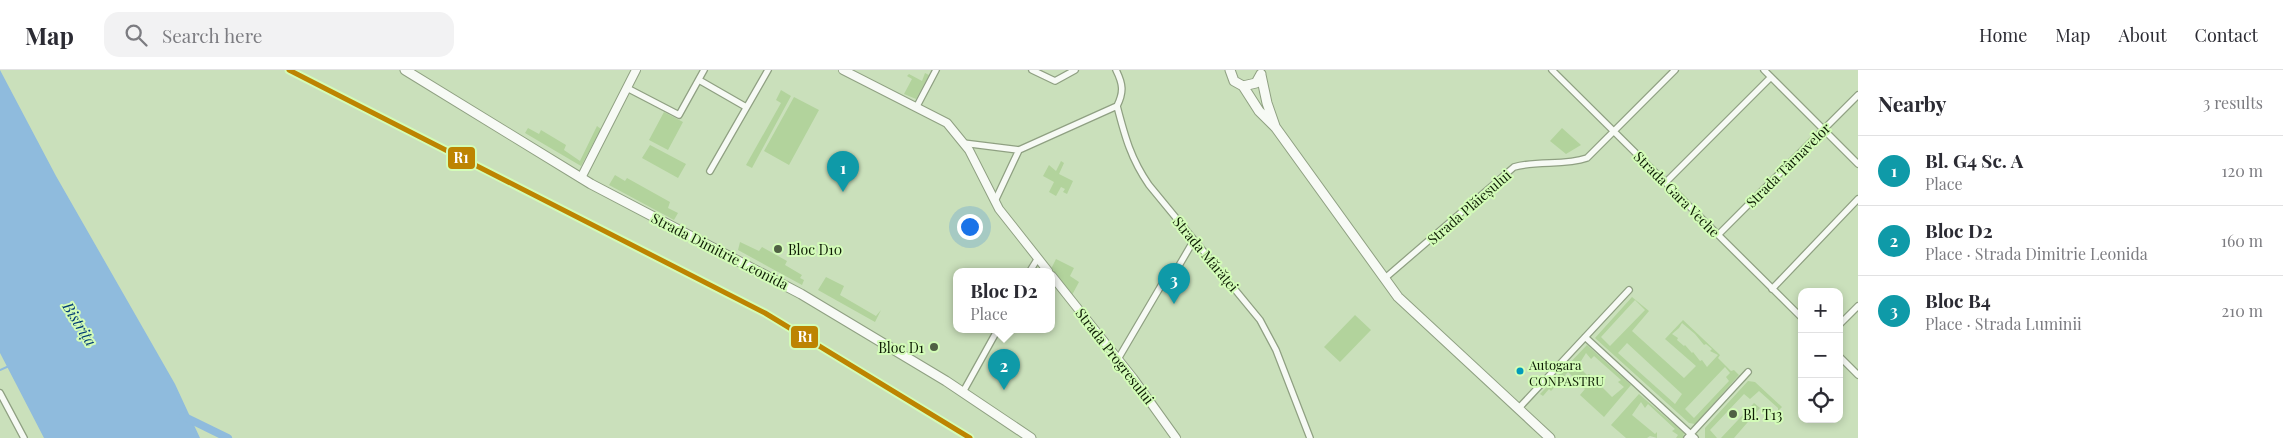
<!DOCTYPE html>
<meta charset="utf-8">
<style>
:root{--surface:#fff;--page:#f2f2f3;--text:#2b2b33;--muted:#7c7c81;--line:#e1e1e2;--accent:#ea580c}
body{margin:0;font-family:"Playfair Display",serif;background:var(--page);color:var(--text)}
.controls{position:absolute;right:15px;bottom:15px;display:grid;overflow:hidden;border-radius:10px;box-shadow:0 2px 8px #0003}
.controls button{width:45px;height:45px;display:grid;place-items:center;padding:0;border:0;border-bottom:1px solid var(--line);background:var(--surface);color:var(--text);font:25px sans-serif}
.you{position:absolute;left:969px;top:156px;width:18px;height:18px;margin:-12px;border:4px solid #fff;border-radius:50%;background:#1a73e8;box-shadow:0 0 0 8px #1a73e833}
.badge{display:grid;place-items:center;width:32px;height:32px;border-radius:50%;background:var(--accent);color:#fff;font-size:16px;font-weight:700}
.pin{position:absolute;translate:-50% -41px;filter:drop-shadow(0 1px 2px #0008)}
.pin::after{content:'';position:absolute;top:26px;width:18px;height:15px;background:inherit;clip-path:polygon(0 0,100% 0,50% 100%)}
.popup{position:absolute;left:953px;top:198px;width:102px;height:65px;box-sizing:border-box;display:grid;place-content:center;border-radius:10px;background:var(--surface);filter:drop-shadow(0 1px 4px #0005);font-size:16px;white-space:nowrap;color:var(--muted)}
.popup b{font-size:19px;color:var(--text)}
.popup::after{content:'';position:absolute;left:50%;top:100%;margin-left:-10px;border:10px solid transparent;border-top-color:var(--surface)}
.list{margin:0;padding:0;list-style:none}
h2{display:flex;justify-content:space-between;align-items:center;height:65px;margin:0;padding:0 20px;font-size:21px}
h2 small{font-size:16px;font-weight:400;color:var(--muted)}
.list li{display:grid;grid-template-columns:32px 1fr auto;gap:15px;align-items:center;box-sizing:border-box;height:70px;padding:0 20px;border-top:1px solid var(--line)}
.list b{display:block;font-size:19px;white-space:nowrap}
.list p{margin:0;font-size:16px;white-space:nowrap;color:var(--muted)}
.list em{font-size:16px;font-style:normal;color:var(--muted)}
.icon{flex:none;width:28px;height:28px;fill:none;stroke:currentColor;stroke-width:2;stroke-linecap:round;stroke-linejoin:round}
.map{position:relative;flex:none;width:1858px;height:368px;overflow:hidden}
header{display:flex;align-items:center;gap:30px;box-sizing:border-box;height:70px;padding:0 25px;background:var(--surface);border-bottom:1px solid var(--line)}
header strong{font-size:24px}
nav{display:flex;gap:28px;margin-inline-start:auto;font-size:18px}
.search{width:350px;height:45px;background:var(--page);display:flex;align-items:center;gap:12px;box-sizing:border-box;padding:0 18px;border-radius:15px;color:var(--muted);font-size:19px}
main{display:flex}
aside{flex:1;background:var(--surface)}
.map>svg:first-child{display:block}
</style>
<header>
<strong>Map</strong>
<div class="search"><svg class="icon" aria-label="search" viewBox="0 0 24 24"><circle cx="10" cy="10" r="6"/><path d="M15 15l6 6"/></svg>Search here</div>
<nav><a>Home</a><a>Map</a><a>About</a><a>Contact</a></nav>
</header>
<main>
<div class="map">
<svg width="1858" height="368" viewBox="0 0 1858 368">
<rect width="100%" height="100%" fill="#cae0bb"/>
<!-- green -->
<path fill="#b2d39c" fill-rule="evenodd" d="M925 3 929 5 916 29 904 24 912 9 907 6 909 4 922 11Z
M781 20 791 26 752 98 746 95 781 33 776 30Z
M794 27 819 40 789 95 764 81Z
M664 42 683 52 668 80 649 70Z
M597 56 601 59 581 96 525 63 528 58 539 64 541 60 566 75 564 80 580 91Z
M1562 58 1581 75 1566 84 1550 71Z
M650 75 686 94 678 108 642 88Z
M1061 91 1064 93 1059 104 1073 111 1067 124 1063 122 1065 119 1061 117 1056 126 1049 122 1054 112 1043 106 1049 95 1056 101Z
M615 105 625 111 627 108 670 132 668 138 678 143 674 150 609 115Z
M740 172 759 181 762 177 787 191 785 195 802 205 800 208 804 210 802 215 738 180Z
M1056 189 1074 198 1070 206 1079 212 1072 225 1051 199Z
M826 207 844 216 840 225 876 246 881 240 875 252 818 220Z
M1632 227 1649 241 1632 261 1684 308 1696 296 1665 269 1683 250 1720 285 1718 288 1731 301 1734 300 1739 305 1695 354 1689 353 1595 268ZM1635 230 1645 240 1610 276 1601 267ZM1682 253 1695 264 1704 275 1706 274 1712 279 1710 281 1718 285 1707 297 1702 290 1700 291 1693 282 1692 283 1685 275 1684 276 1677 270 1678 268 1672 264 1679 258ZM1627 273 1682 324 1675 334 1618 283ZM1725 297 1730 303 1726 307 1729 311 1694 348 1685 339Z
M1355 245 1371 260 1340 292 1324 277Z
M1587 275 1631 315 1604 347 1580 325 1585 319 1568 302 1551 321 1549 319 1543 326 1540 324ZM1586 283 1591 289 1594 286 1621 310 1618 312 1624 317 1612 327 1589 304 1587 305 1578 296Z
M1748 311 1755 312 1782 337 1778 341V338L1759 321 1750 329 1744 324 1710 360 1717 368H1705V358Z
M1639 324 1684 363 1683 368H1676L1678 365 1672 361 1675 359 1648 334 1645 338 1641 332 1632 345 1655 364 1657 362V368L1650 366 1647 368H1626L1611 355Z
M1754 333 1760 338 1734 368H1721Z"/>
<!-- water -->
<path fill="#8fbbdd" d="M0 0 56 106 175 314 200 368H44L0 283Z"/>
<g fill="none" stroke-linecap="round" stroke-linejoin="round">
<!-- stream -->
<path stroke="#8fbbdd" stroke-width="2" d="M0 300 9 296"/>
<!-- canal -->
<path stroke="#8fbbdd" stroke-width="8" d="M183 346 228 368"/>
<defs>
<path id="minor" d="M1032 0 1055 11 1075 0
M1116 0C1123 14 1124 22 1117 36 1125 67 1131 89 1149 115L1260 250 1276 280 1310 368
M1552 0 1802 248
M1764 0 1858 94
M699 10 746 37
M627 18 679 45 704 0
M917 36 936 0
M963 73 1019 80 1117 36
M710 101 768 0
M1666 112 1771 7
M995 131 1019 80
M1718 165 1858 25
M1030 201 1038 188
M1384 209 1514 97C1538 90 1564 96 1587 88L1675 0
M1772 219 1858 129
M1839 255 1858 236
M1585 267 1695 368
M1839 286 1858 305
M1118 289 1165 209 1177 199 1194 170
M963 322 998 259
M0 323 24 368
M1518 339 1629 220
M1687 368 1748 302"/>
<path id="tertiary" d="M843 0 947 53 969 80 999 139 1048 201
M581 108 636 0
M1052 206 1133 308 1176 368"/>
<path id="secondary" d="M405 0 591 114 801 224 946 311 1031 368"/>
<path id="primary" d="M1230 0 1234 11 1243 16 1256 13 1261 4
M1261 5 1267 33 1275 56
M1243 16 1259 41 1276 58 1398 227 1550 368"/>
</defs>
<!-- minor casing -->
<use href="#minor" stroke="#8fa082" stroke-width="8"/>
<!-- tertiary casing -->
<use href="#tertiary" stroke="#8fa082" stroke-width="10"/>
<!-- secondary casing -->
<use href="#secondary" stroke="#8fa082" stroke-width="11"/>
<!-- primary casing -->
<use href="#primary" stroke="#8fa082" stroke-width="11"/>
<!-- minor -->
<use href="#minor" stroke="#f7faf5" stroke-width="5.5"/>
<!-- tertiary -->
<use href="#tertiary" stroke="#f7faf5" stroke-width="8"/>
<!-- secondary -->
<use href="#secondary" stroke="#f7faf5" stroke-width="9"/>
<!-- primary -->
<use href="#primary" stroke="#f7faf5" stroke-width="9"/>
<defs>
<path id="rail-1" d="M289 0 765 243 970 368"/>
</defs>
<!-- rail-1 casing -->
<use href="#rail-1" stroke="#d3fcb8" stroke-width="9"/>
<!-- rail-1 -->
<use href="#rail-1" stroke="#bd8401" stroke-width="5"/>
</g>
<!-- markers -->
<g fill="#506144" stroke="#d3fcb8" stroke-width="2">
<circle cx="778" cy="179" r="5"/>
<circle cx="934" cy="277" r="5"/>
<circle cx="1733" cy="344" r="5"/>
</g>
<circle fill="#019bba" stroke="#d3fcb8" stroke-width="2" cx="1520" cy="301" r="4.5"/>
<g text-anchor="middle" dominant-baseline="central" stroke-width="4" stroke-linejoin="round" paint-order="stroke">
<!-- bus labels -->
<g font-size="13" fill="#0e1d04" stroke="#d3fcb8" text-anchor="start">
<text x="1529" y="294">Autogara<tspan x="1529" dy="16">CONPASTRU</tspan></text>
</g>
<!-- street labels -->
<g font-size="14" fill="#0e1d04" stroke="#d3fcb8">
<text transform="translate(1788 95) rotate(-45)">Strada Târnavelor</text>
<text transform="translate(1677 124) rotate(45)">Strada Gara Veche</text>
<text transform="translate(1469 137) rotate(-41)">Strada Plăieșului</text>
<text transform="translate(720 181) rotate(27)">Strada Dimitrie Leonida</text>
<text transform="translate(1206 184) rotate(50)">Strada Mărăței</text>
<text transform="translate(1115 286) rotate(52)">Strada Progresului</text>
</g>
<!-- poi labels -->
<g font-size="14" fill="#0e1d04" stroke="#d3fcb8" text-anchor="start">
<text x="788" y="179">Bloc D10</text>
<text x="924" y="277" text-anchor="end">Bloc D1</text>
<text x="1743" y="344">Bl. T13</text>
</g>
<!-- water labels -->
<g font-size="15" font-style="italic" fill="#003b74" stroke="#d3fcb8">
<text transform="translate(80 254) rotate(58)">Bistrița</text>
</g>
</g>
<g stroke="#d3fcb8" stroke-width="2">
<rect x="447" y="76" width="29" height="24" rx="5" fill="#bd8401"/>
<rect x="790" y="255" width="29" height="24" rx="5" fill="#bd8401"/>
</g>
<g font-size="14" text-anchor="middle" font-weight="bold" fill="#fff">
<text x="461" y="93">R1</text>
<text x="805" y="272">R1</text>
</g>
</svg>
<div class="controls">
<button>+</button>
<button>−</button>
<button><svg class="icon" aria-label="locate" viewBox="0 0 24 24"><circle cx="12" cy="12" r="6"/><path d="M12 2v4M12 18v4M2 12h4M18 12h4"/></svg></button>
</div>
<div class="you"></div>
<div class="pin badge" style="left:843px;top:122px;background:#0f9aa8">1</div>
<div class="pin badge" style="left:1004px;top:320px;background:#0f9aa8">2</div>
<div class="popup"><b>Bloc D2</b>Place</div>
<div class="pin badge" style="left:1174px;top:234px;background:#0f9aa8">3</div>
</div>
<aside>
<h2>Nearby<small>3 results</small></h2>
<ul class="list">
<li><span class="badge" style="background:#0f9aa8">1</span><div><b>Bl. G4 Sc. A</b><p>Place</p></div><em>120 m</em></li>
<li><span class="badge" style="background:#0f9aa8">2</span><div><b>Bloc D2</b><p>Place · Strada Dimitrie Leonida</p></div><em>160 m</em></li>
<li><span class="badge" style="background:#0f9aa8">3</span><div><b>Bloc B4</b><p>Place · Strada Luminii</p></div><em>210 m</em></li>
</ul>
</aside>
</main>
